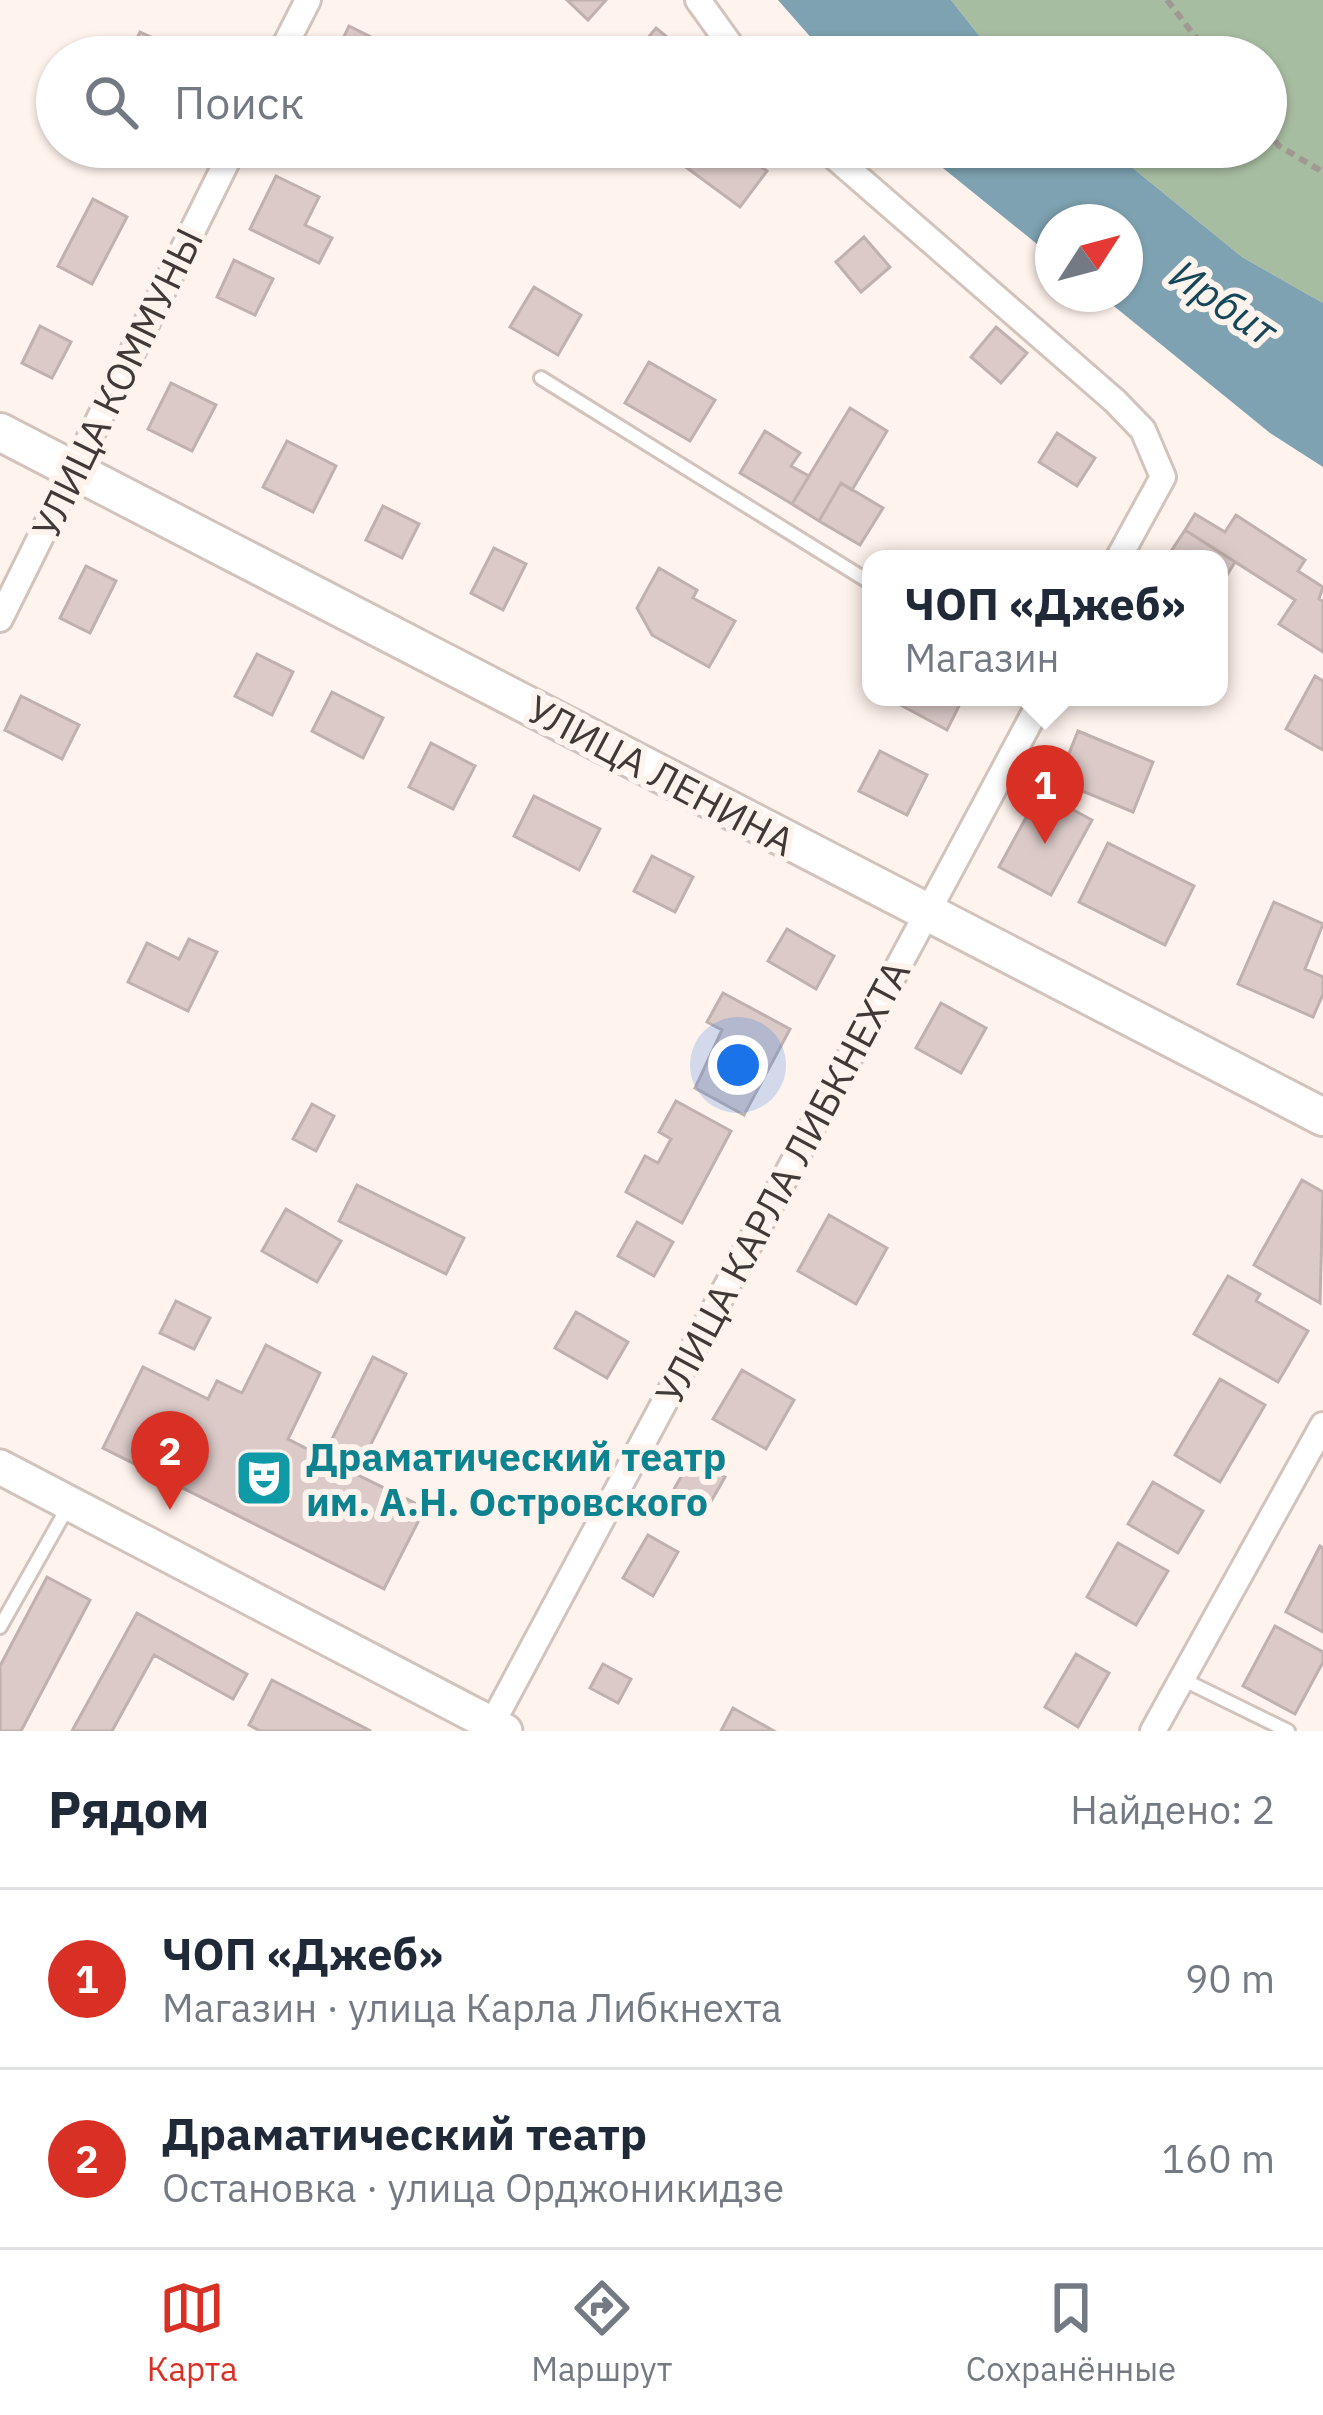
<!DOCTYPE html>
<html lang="ru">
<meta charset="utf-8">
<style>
:root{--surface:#fff;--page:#f6f6f7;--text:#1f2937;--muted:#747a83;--line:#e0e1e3;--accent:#d93025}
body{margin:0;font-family:"IBM Plex Sans",sans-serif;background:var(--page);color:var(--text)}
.compass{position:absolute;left:1035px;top:204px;width:108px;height:108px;border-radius:50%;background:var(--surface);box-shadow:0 3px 9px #0004;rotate:54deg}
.you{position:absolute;left:738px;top:1065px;width:42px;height:42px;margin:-30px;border:9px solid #fff;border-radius:50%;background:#1a73e8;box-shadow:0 0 0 18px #1a73e833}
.badge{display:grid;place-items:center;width:78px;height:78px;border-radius:50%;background:var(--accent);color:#fff;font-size:39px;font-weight:700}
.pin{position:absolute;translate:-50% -99px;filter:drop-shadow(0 3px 6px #0008)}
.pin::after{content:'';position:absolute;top:63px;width:42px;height:36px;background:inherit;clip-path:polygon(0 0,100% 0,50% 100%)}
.popup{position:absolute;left:862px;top:550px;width:366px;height:156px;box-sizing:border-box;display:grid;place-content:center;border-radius:24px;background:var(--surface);filter:drop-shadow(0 3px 9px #0005);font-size:39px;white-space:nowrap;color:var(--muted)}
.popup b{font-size:45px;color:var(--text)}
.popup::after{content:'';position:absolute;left:50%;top:100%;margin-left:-24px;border:24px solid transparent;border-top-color:var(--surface)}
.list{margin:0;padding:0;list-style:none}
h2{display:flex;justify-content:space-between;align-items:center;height:156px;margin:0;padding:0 48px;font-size:51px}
h2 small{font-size:39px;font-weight:400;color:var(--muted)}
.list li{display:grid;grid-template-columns:78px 1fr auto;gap:36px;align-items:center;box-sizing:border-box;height:180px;padding:0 48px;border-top:3px solid var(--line)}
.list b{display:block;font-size:45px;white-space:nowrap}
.list p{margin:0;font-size:39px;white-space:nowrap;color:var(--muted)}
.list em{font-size:39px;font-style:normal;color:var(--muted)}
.icon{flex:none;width:66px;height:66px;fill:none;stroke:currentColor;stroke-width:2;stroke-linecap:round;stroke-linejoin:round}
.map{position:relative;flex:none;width:1323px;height:1731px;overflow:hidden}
.search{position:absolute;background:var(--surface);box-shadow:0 3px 9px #0004;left:36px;right:36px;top:36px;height:132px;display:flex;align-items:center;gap:30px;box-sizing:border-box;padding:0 42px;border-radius:66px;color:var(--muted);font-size:45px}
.sheet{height:516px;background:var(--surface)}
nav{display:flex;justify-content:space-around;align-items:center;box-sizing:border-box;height:168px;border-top:3px solid var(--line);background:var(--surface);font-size:33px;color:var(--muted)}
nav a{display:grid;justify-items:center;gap:6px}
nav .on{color:var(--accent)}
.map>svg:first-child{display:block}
</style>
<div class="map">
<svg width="1323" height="1731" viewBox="0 0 1323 1731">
<rect width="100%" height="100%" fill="#fff3ed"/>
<!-- forest -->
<path fill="#a7bda1" d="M951 0H1323V303L1242 257 1107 147H1266V57H996Z"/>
<!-- water -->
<path fill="#7ea2b1" d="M778 0H951L996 57H828Z
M917 147H1107L1242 257 1323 303V467L1270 433 1099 294H1125V222H1053V257Z"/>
<!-- building -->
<path fill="#dbcac8" stroke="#c0b0ae" stroke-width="3" d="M567 0H606L588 20Z
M349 26 377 40 369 57H354L338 49Z
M656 28 691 57H632Z
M140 32 195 57H128Z
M703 147H735L767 171 740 207 687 168Z
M276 176 319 197 305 225 332 238 319 263 250 229Z
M93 199 127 217 92 284 58 266Z
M864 237 890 267 861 292 836 262Z
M234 260 273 279 255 315 217 297Z
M534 287 581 315 558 355 510 327Z
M40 326 71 342 52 378 22 363Z
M996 327 1027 353 1001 383 971 357Z
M649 362 715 400 690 441 625 403Z
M171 383 216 405 192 451 148 429Z
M850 408 887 431 852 490 841 483 819 521 792 504Z
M765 431 800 453 791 466 809 476 792 504 740 473Z
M1057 433 1095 458 1077 486 1039 462Z
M287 441 336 466 313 512 263 487Z
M841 483 883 508 860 545 819 521Z
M383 506 419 524 402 558 366 540Z
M1195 514 1225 532 1236 515 1305 560 1298 571 1323 587 1319 599 1323 601V652L1279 624 1295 600 1185 530Z
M1185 530 1235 562 1219 588V559H1166Z
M494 548 526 564 503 610 471 593Z
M86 566 116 581 90 633 60 618Z
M659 568 697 590 693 598 735 621 709 667 652 635 637 608Z
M257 654 293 672 272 715 235 696Z
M1315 676 1323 681V750L1286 729Z
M332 692 383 718 363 758 312 731Z
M21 696 79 725 62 759 5 730Z
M898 697H961L963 698 947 730 895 702Z
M1078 731 1153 762 1133 812 1058 781Z
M431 743 475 766 453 809 409 787Z
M880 751 927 775 907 815 859 791Z
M1040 792 1092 820 1051 895 999 867Z
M534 796 600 829 579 870 514 836Z
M1108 843 1194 886 1165 945 1079 902Z
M652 856 693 877 675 912 634 891Z
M1274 902 1323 924 1305 969 1323 977V994L1313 1017 1238 984Z
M787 929 834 956 816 989 768 961Z
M189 939 217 952 188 1011 128 982 147 943 179 959Z
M723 993 790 1029 744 1115 695 1088 722 1030 707 1022Z
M941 1003 986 1028 961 1073 916 1048Z
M676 1101 731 1131 682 1223 626 1192 645 1156 658 1163 671 1139 659 1132Z
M312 1104 334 1116 316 1151 293 1139Z
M1302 1180 1323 1192 1320 1303 1254 1265Z
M357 1185 464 1238 446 1274 339 1221Z
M286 1209 341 1241 317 1282 262 1251Z
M829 1215 887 1248 856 1304 798 1271Z
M637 1222 673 1242 654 1276 618 1256Z
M1228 1276 1260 1294 1256 1301 1308 1331 1278 1382 1194 1334Z
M176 1301 210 1318 194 1349 160 1333Z
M576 1312 628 1342 607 1378 555 1348Z
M266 1345 320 1373 288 1439 323 1457 373 1357 406 1374 356 1474 425 1508 384 1589 103 1448 143 1367 208 1399 217 1381 242 1393Z
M742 1370 794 1400 766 1449 713 1419Z
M1220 1379 1265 1405 1220 1482 1175 1455Z
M691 1459 725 1477 701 1519 668 1500Z
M1153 1482 1203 1511 1178 1553 1128 1524Z
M648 1535 678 1552 653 1596 623 1578Z
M1118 1543 1168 1571 1136 1625 1087 1597Z
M1320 1546 1323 1548V1632L1286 1612Z
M47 1577 90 1600 21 1731H0V1666Z
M137 1613 247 1674 233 1699 154 1655 112 1731H72Z
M1275 1626 1323 1652V1662L1295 1714 1243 1686Z
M1076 1654 1109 1673 1078 1727 1045 1707Z
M603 1664 631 1679 618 1703 590 1688Z
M272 1680 371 1731H260L249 1725Z
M733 1708 774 1731H721Z"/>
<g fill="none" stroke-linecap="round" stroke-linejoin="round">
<defs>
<path id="lane" d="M541 378 871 583
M0 1627 69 1505
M1182 1679 1288 1731"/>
<path id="street" d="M698 0 739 57
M279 57 308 0
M823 147 1115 401 1143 430 1163 477 1118 559
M0 619 234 147
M488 1731 1043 697
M1153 1731 1323 1425"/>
<path id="secondary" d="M0 1467 505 1731"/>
<path id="primary" d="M0 432 1323 1117"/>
</defs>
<!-- lane casing -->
<use href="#lane" stroke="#d2c4bc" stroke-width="18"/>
<!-- street casing -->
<use href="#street" stroke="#d2c4bc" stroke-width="30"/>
<!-- secondary casing -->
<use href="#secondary" stroke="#d2c4bc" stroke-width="39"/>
<!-- primary casing -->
<use href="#primary" stroke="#d2c4bc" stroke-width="42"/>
<!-- path -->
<path stroke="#a19894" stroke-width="6" stroke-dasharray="9 6" stroke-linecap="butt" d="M1167 0 1211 57
M1266 129 1279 146 1323 172"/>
<!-- lane -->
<use href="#lane" stroke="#fff" stroke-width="12"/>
<!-- street -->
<use href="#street" stroke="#fff" stroke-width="24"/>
<!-- secondary -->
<use href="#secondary" stroke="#fff" stroke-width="33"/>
<!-- primary -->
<use href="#primary" stroke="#fff" stroke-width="36"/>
</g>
<!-- icons -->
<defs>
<symbol id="theatre-square" viewBox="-11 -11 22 22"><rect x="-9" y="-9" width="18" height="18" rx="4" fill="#0f9aa8" stroke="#fff3ed"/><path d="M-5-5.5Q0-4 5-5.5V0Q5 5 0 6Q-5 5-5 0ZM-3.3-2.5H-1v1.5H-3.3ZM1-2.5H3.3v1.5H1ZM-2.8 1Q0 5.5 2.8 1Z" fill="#fff"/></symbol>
</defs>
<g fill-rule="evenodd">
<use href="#theatre-square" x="231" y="1445" width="66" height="66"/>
</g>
<g text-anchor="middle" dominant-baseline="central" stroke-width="12" stroke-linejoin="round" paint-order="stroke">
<!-- street labels -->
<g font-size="39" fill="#3f3a37" stroke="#fff3ed">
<text transform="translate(117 383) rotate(-64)">УЛИЦА КОММУНЫ</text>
<text transform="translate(661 775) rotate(28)">УЛИЦА ЛЕНИНА</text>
<text transform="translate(782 1182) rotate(-62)">УЛИЦА КАРЛА ЛИБКНЕХТА</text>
</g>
<!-- culture labels -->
<g font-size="39" font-weight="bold" fill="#0d838f" stroke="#fff3ed" text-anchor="start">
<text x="306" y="1456">Драматический театр<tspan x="306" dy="45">им. А.Н. Островского</tspan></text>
</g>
<!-- water labels -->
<g font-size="42" font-style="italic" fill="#144759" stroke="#fff3ed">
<text transform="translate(1224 302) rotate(34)">Ирбит</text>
</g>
</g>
</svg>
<svg class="compass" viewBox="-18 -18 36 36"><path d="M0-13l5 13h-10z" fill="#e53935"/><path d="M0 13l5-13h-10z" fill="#747a83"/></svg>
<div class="you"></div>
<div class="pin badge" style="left:1045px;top:844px">1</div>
<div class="popup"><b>ЧОП «Джеб»</b>Магазин</div>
<div class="pin badge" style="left:170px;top:1510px">2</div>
<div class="search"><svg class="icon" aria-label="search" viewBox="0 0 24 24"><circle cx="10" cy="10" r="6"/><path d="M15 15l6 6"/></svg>Поиск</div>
</div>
<section class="sheet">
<h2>Рядом<small>Найдено: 2</small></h2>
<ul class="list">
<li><span class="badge">1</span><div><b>ЧОП «Джеб»</b><p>Магазин · улица Карла Либкнехта</p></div><em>90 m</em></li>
<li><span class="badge">2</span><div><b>Драматический театр</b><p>Остановка · улица Орджоникидзе</p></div><em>160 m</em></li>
</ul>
</section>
<nav>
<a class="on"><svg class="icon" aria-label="map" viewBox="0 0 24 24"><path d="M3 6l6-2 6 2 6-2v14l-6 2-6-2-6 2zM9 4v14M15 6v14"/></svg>Карта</a>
<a><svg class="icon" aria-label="directions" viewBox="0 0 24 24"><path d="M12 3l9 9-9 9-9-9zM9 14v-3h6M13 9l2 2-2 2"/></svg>Маршрут</a>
<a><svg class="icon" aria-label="saved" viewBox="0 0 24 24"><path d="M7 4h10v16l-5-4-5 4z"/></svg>Сохранённые</a>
</nav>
